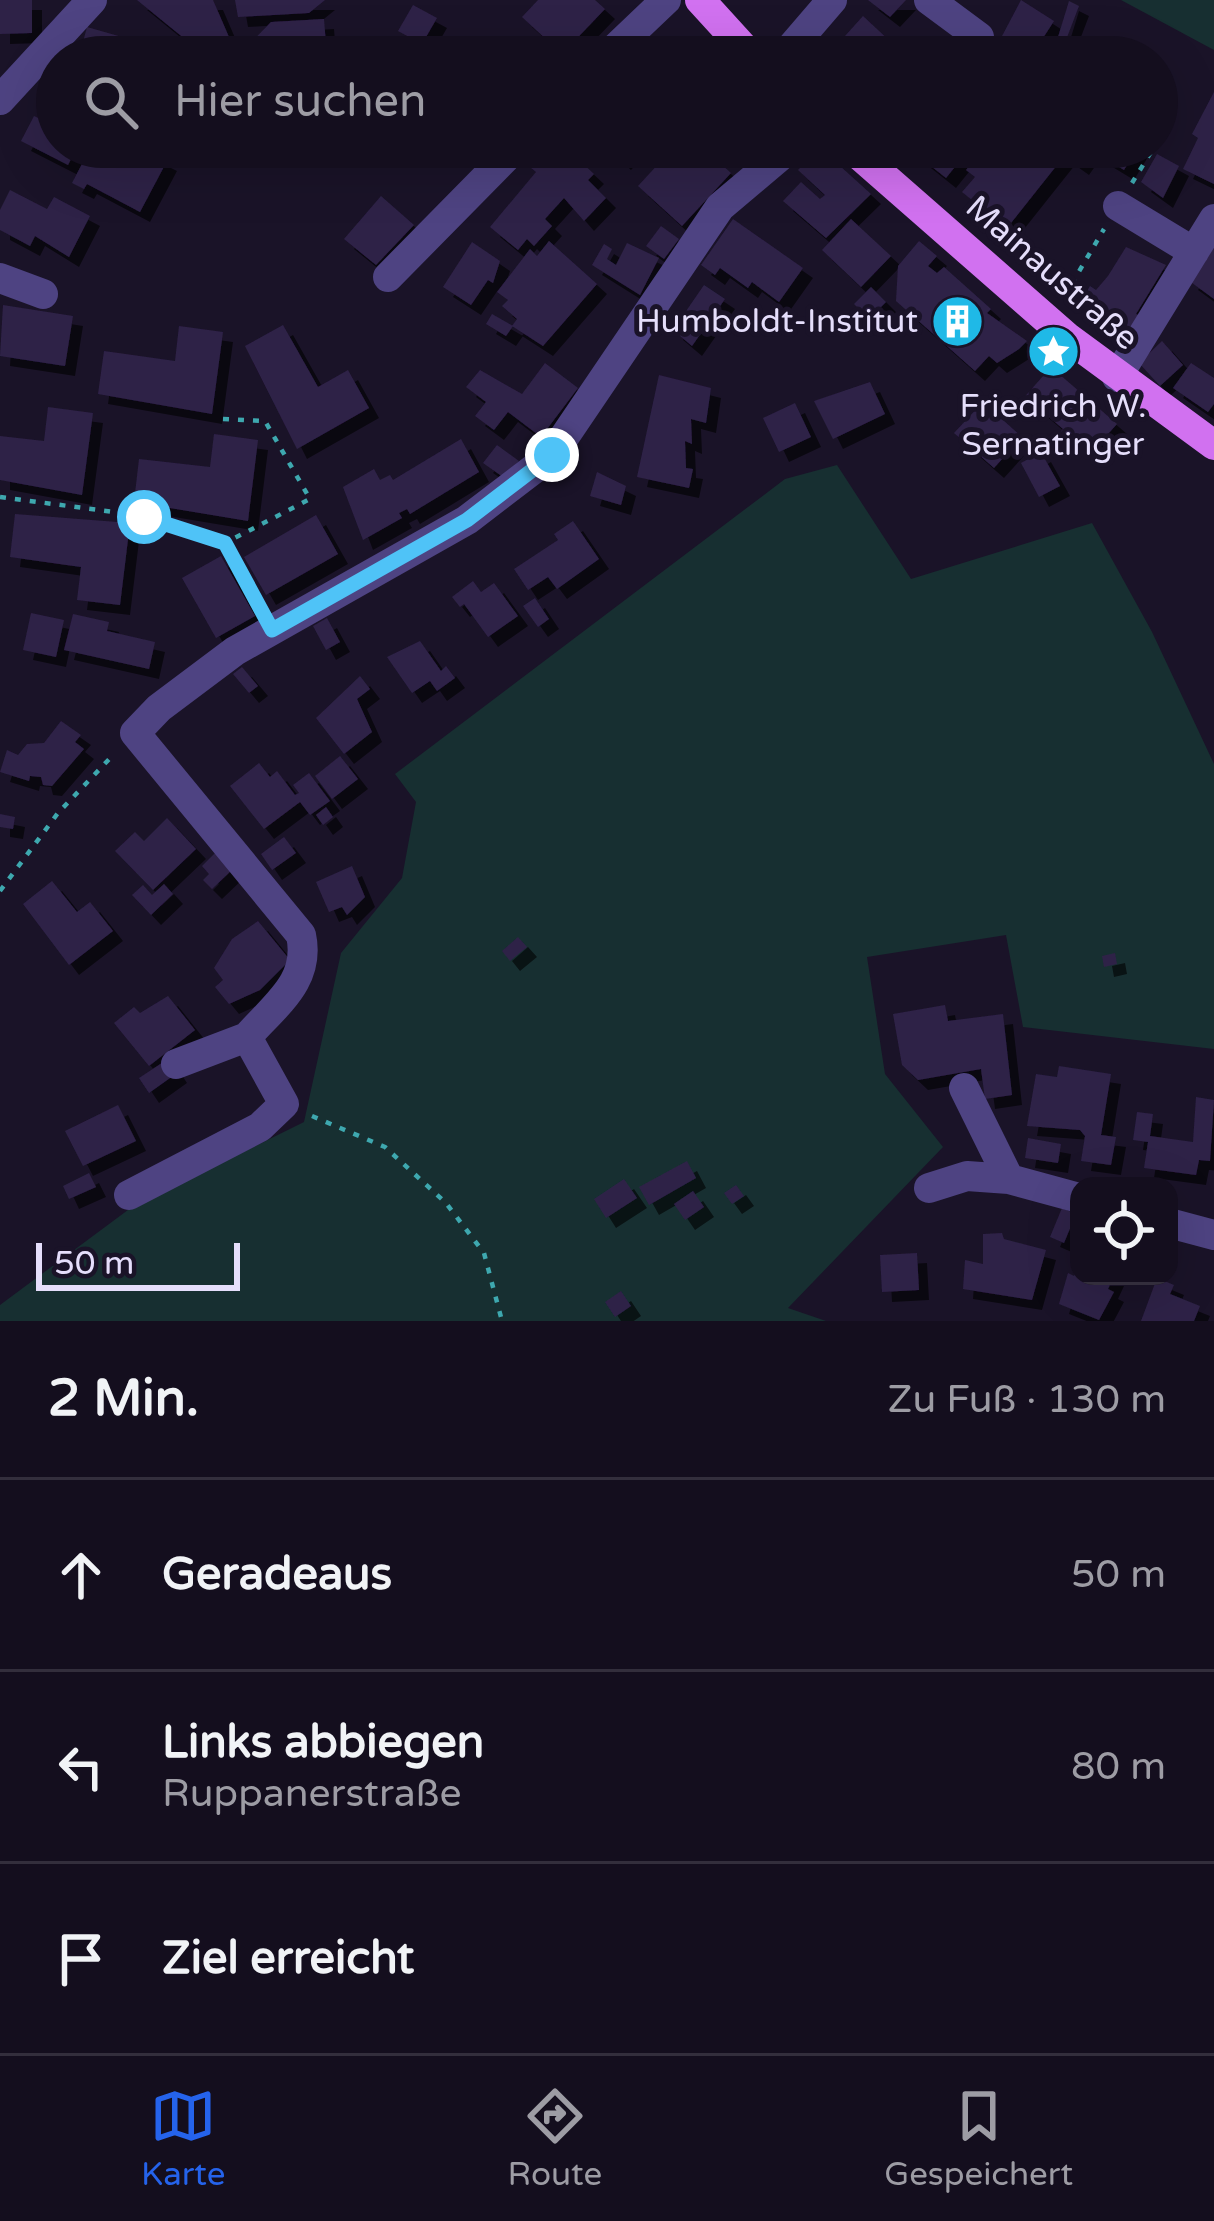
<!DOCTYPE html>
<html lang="de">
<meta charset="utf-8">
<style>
:root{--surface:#140e1e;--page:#1d1727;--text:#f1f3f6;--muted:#9d9ca4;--line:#332e3c;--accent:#2563eb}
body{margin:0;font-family:"Varela Round",sans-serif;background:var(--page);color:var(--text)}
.controls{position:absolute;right:36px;bottom:36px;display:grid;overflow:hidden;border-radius:24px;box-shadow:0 12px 48px #0002}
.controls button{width:108px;height:108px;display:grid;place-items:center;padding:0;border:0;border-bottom:3px solid var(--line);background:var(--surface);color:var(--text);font:60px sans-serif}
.scale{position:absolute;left:36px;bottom:30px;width:204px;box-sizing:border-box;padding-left:12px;border:6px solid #e5defb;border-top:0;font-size:33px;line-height:42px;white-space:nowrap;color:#e5defb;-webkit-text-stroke:9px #1a1328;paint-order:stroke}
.stop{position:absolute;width:36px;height:36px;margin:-27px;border:9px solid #4fc3f7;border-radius:50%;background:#fff}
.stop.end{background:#4fc3f7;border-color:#fff;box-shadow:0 3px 12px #0008}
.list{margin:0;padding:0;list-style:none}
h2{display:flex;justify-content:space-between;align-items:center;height:156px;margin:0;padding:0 48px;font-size:51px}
h2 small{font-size:39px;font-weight:400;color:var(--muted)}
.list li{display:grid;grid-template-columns:78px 1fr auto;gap:36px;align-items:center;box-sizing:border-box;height:192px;padding:0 48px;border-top:3px solid var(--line)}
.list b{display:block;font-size:45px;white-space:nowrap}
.list p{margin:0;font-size:39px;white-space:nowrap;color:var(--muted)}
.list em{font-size:39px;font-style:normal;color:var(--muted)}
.icon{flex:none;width:66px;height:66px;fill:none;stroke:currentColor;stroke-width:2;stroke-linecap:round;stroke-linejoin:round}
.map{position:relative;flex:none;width:1214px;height:1321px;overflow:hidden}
.search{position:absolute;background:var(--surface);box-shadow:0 12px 48px #0002;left:36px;right:36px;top:36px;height:132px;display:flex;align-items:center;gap:30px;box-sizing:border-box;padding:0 42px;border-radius:66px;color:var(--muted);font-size:45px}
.sheet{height:732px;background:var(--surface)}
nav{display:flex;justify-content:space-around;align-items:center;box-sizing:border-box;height:168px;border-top:3px solid var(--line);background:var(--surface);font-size:33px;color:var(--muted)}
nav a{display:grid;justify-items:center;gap:6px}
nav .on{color:var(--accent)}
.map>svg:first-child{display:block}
</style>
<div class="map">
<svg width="1214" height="1321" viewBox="0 0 1214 1321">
<defs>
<filter id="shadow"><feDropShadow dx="10" dy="10" stdDeviation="0" flood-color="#0009"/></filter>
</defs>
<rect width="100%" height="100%" fill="#1a1328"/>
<!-- green -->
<path fill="#172f31" d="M1121 0H1214V50Z
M837 465 911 579 1092 523 1152 632 1214 764V1049L1023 1027 1006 935 867 957 885 1074 943 1147 788 1308 826 1321H0V1305L132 1207 304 1122 341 953 402 878 416 802 395 774 785 479Z"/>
<!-- building -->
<path fill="#2e2147" filter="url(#shadow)" d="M0 0H32V33L0 34Z
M137 0H213L232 44 223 57H207Z
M235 0H325L309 13 238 17Z
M538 0H595L605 9 562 54 522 17Z
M868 0H906L890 17Z
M1021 0 1054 21 1034 52 1042 57H991Z
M1069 1 1079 6 1066 40 1058 37Z
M413 5 437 18 422 44 398 31Z
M863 16 907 57H809L827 37 836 46Z
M324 19 327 57H237L271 22Z
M87 27 129 39 124 57H79Z
M502 40 513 49 511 57H487Z
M670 45 685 57H661Z
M1214 92V184L1183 169 1198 138 1192 134Z
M57 97V147H77L68 165 21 141 34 116 45 121Z
M548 147H565L594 174 588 180 606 198 584 221 564 198 545 219 552 226 534 246 527 239 518 250 490 227 536 172 530 167Z
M607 147H633L621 160Z
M674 147H702L731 173 682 226 638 186Z
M819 147 871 194 826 238 783 201 801 182 820 199 825 195 798 170Z
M907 147H971L946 178Z
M998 147H1075L1086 155 1079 165 1065 155 1007 228 962 192 975 177 966 170 983 149 991 156Z
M1086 147H1138L1124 170Z
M104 148 138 165 145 150 167 161 140 212 87 184 84 189 72 183 83 162 94 167Z
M1157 154 1179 166 1163 198 1141 182Z
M10 190 47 209 54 197 90 216 69 257 35 236 30 246 0 230V210Z
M381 196 414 225 376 265 344 239Z
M733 219 803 268 779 302 752 282 748 288 720 268 715 275 701 265Z
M851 219 891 256 861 287 822 250Z
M661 226 679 239 664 259 646 246Z
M549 241 597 284 543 346 512 326 517 319 502 306 508 300 497 292 530 249 537 256Z
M919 241 937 256 928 266 937 273 944 267 991 309 987 313 1027 341 1019 349 997 363 989 356 975 371 896 301 898 266Z
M472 242 500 261 493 283 488 280 471 305 443 287Z
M1214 242V299L1188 280Z
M627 243 659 258 640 295 592 265 604 244 612 249 607 259 616 265Z
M1126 247 1166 265 1136 314 1142 317 1131 334 1080 303 1090 286 1096 290 1108 276Z
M704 285 725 299 692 346 673 330Z
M871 287 886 302 869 319 854 304Z
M3 305 73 316 65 366 0 356Z
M492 314 513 326 506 336 486 324Z
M283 325 318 387 348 370 369 408 297 449 245 346Z
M179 326 223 332 212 414 98 394 104 351 175 361Z
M1162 341 1183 365 1160 386 1139 363Z
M545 363 578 388 541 437 508 412 494 430 475 416 486 402 466 387 480 370 522 394Z
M1191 363 1214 378V404L1208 412 1173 388Z
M1051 367 1117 424 1090 454 1069 435 1064 440 1058 435 1063 429 1034 404 1030 409 1021 401Z
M659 375 711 388 706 423 691 419 692 444 685 441 686 468 693 469 689 488 637 477Z
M870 382 885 414 833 439 814 401Z
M983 402 1022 437 994 468 954 433Z
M795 403 811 437 779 452 763 418Z
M48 407 93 413 82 495 0 480V436L44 441Z
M214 434 258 440 248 521 134 502 139 459 210 467Z
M461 439 479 472 410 514 407 509 399 513 402 518 363 540 343 487 374 469 380 480 390 475 393 480Z
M497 445 519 461 503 477 483 463Z
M1041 452 1060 486 1039 497 1021 463Z
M597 472 626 486 621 505 590 496Z
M15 514 130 523 120 605 77 600 81 567 10 557Z
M316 515 338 554 266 595 244 557Z
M573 521 599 559 557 589 548 577 528 590 514 569 558 540 554 534Z
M221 556 255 616 216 638 182 578Z
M473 581 481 592 494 583 518 616 488 637 464 604 460 607 452 597Z
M535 598 549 619 538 627 523 606Z
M31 613 64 620 56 657 23 650Z
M73 614 109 622 107 631 155 642 149 669 64 650Z
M327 618 340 642 326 650 313 626Z
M420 641 441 671 446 666 455 678 437 691 430 681 412 693 387 657Z
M242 667 258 686 249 693 233 674Z
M360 676 370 689 357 699 372 732 344 754 316 718Z
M61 721 81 735 75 742 84 749 52 786 43 785 41 777 30 776 29 781 0 772 7 750 18 755 27 744 44 743Z
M340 756 358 779 332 799 315 776Z
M259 763 270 777 277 771 295 795 299 793 293 785 309 773 330 801 310 815 300 802 264 829 230 786Z
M326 807 333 817 323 825 316 815Z
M0 814 15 817 13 829 0 827Z
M167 818 196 849 153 890 115 851 135 832 144 841Z
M284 837 296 853 272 870 261 854Z
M216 852 233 869 212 889 203 880 209 874 202 866Z
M352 866 365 897 347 915 342 907 329 912 316 882Z
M52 881 77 912 90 902 113 931 69 965 23 904Z
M164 884 173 894 151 915 132 895 143 885 152 895Z
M258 921 290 960 260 990 229 1004 215 987 223 980 214 968 232 939Z
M518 937 527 947 510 961 502 951Z
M1115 953 1117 964 1104 967 1102 956Z
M168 996 195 1030 149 1066 114 1023 134 1007 140 1013Z
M945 1005 948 1021 1003 1014 1012 1095 985 1099 981 1069 918 1080 902 1065 893 1014Z
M168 1059 177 1073 149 1093 139 1078Z
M1059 1066 1111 1074 1101 1135 1116 1137 1111 1165 1081 1161 1085 1136 1080 1130 1027 1126 1036 1074 1057 1077Z
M1196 1097 1214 1100 1210 1161 1199 1160 1196 1175 1144 1168 1148 1142 1133 1140 1137 1112 1153 1114 1150 1136 1193 1142Z
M118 1105 136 1141 83 1166 65 1131Z
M1028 1138 1061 1144 1058 1163 1025 1158Z
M687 1161 696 1178 649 1205 639 1187Z
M89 1173 96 1187 69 1199 63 1186Z
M624 1179 637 1198 606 1218 594 1199Z
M736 1185 744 1196 732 1204 724 1193Z
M693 1191 704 1207 685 1220 674 1204Z
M1062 1208 1076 1214 1064 1243 1050 1237Z
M1002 1233 1004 1239 1046 1250 1032 1300 963 1289 965 1260 983 1264V1234Z
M917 1253 919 1290 882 1292 880 1255Z
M1079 1264V1276H1114L1108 1289 1114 1292 1099 1320 1059 1304 1068 1273 1074 1276Z
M1157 1278 1174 1285 1170 1294 1200 1306 1194 1321H1141Z
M621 1291 631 1306 615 1317 605 1302Z"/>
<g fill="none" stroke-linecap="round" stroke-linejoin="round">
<!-- path -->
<path stroke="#3ea8af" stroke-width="4.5" stroke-dasharray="6 9" stroke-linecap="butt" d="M1132 183 1151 152
M1064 297 1104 229
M223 419 265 421 310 499 225 543
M0 497 144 516 225 543 258 604
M0 891 58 813 114 754
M312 1116 385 1147 446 1203 484 1253 502 1321"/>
<!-- minor -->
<path stroke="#4e4382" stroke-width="30" d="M929 0 979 37 960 57
M606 57 666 0
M783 57 832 0
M0 100 92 0
M1118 206 1194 252
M388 277 516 147
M0 278 43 294
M1117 377 1214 219
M176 1064 247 1037
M964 1088 1009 1179 1079 1198
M929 1188 967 1176 1009 1179
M129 1195 260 1127 284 1104 247 1037C276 1004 311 981 301 935L135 733 159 708 235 651 467 520 552 455 720 207 791 147
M1169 1223 1214 1235"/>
<!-- major -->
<path stroke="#d171f0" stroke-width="30" d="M700 0 752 57
M850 147 1067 337 1214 445"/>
</g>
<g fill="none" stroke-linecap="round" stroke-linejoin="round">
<!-- route -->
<path stroke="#4fc3f7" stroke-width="15" d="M144 517 225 543 272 630 467 520 552 455"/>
</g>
<!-- icons -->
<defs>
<symbol id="building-disc" viewBox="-11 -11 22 22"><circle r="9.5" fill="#1fb9e7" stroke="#1a1328"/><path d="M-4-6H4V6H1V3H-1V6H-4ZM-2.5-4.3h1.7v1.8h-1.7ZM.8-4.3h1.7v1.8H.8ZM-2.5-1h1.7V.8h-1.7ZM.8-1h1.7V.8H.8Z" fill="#fff"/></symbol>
<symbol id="sight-disc" viewBox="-11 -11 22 22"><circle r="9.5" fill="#1fb9e7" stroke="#1a1328"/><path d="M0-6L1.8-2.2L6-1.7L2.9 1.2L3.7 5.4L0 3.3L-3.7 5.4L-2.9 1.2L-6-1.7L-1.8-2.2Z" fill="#fff"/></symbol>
</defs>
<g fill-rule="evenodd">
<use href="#building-disc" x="928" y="292" width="59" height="59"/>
<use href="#sight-disc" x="1024" y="322" width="59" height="59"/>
</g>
<g text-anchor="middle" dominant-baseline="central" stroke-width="10" stroke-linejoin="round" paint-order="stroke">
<!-- street labels -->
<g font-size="33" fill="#e5defb" stroke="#1a1328">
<text transform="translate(1052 273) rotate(41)">Mainaustraße</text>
</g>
<!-- poi labels -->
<g font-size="33" fill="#e5defb" stroke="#1a1328" text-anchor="end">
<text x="918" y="321">Humboldt-Institut</text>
<text x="1053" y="406" text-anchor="middle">Friedrich W.<tspan x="1053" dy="38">Sernatinger</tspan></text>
</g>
</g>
</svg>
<div class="controls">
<button><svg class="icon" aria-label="locate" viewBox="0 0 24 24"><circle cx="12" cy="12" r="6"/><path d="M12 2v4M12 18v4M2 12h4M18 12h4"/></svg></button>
</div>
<div class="scale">50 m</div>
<div class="stop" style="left:144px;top:517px"></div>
<div class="stop end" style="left:552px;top:455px"></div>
<div class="search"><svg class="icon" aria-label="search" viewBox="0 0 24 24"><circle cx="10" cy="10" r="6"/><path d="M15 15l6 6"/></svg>Hier suchen</div>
</div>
<section class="sheet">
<h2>2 Min.<small>Zu Fuß · 130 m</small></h2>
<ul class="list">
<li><svg class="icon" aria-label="ahead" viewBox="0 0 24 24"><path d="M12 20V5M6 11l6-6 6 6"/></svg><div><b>Geradeaus</b></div><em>50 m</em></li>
<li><svg class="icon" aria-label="left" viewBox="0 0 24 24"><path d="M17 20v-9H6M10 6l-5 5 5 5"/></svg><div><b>Links abbiegen</b><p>Ruppanerstraße</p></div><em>80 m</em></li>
<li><svg class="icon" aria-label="arrive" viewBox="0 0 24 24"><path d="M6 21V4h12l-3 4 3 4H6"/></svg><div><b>Ziel erreicht</b></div></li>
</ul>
</section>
<nav>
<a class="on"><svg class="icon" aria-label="map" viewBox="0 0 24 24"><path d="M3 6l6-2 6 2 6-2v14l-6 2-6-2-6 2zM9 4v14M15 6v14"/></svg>Karte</a>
<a><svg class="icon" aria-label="directions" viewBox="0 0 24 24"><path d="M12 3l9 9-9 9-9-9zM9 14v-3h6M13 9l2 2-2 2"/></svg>Route</a>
<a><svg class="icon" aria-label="saved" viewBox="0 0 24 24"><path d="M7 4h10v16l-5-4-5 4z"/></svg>Gespeichert</a>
</nav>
